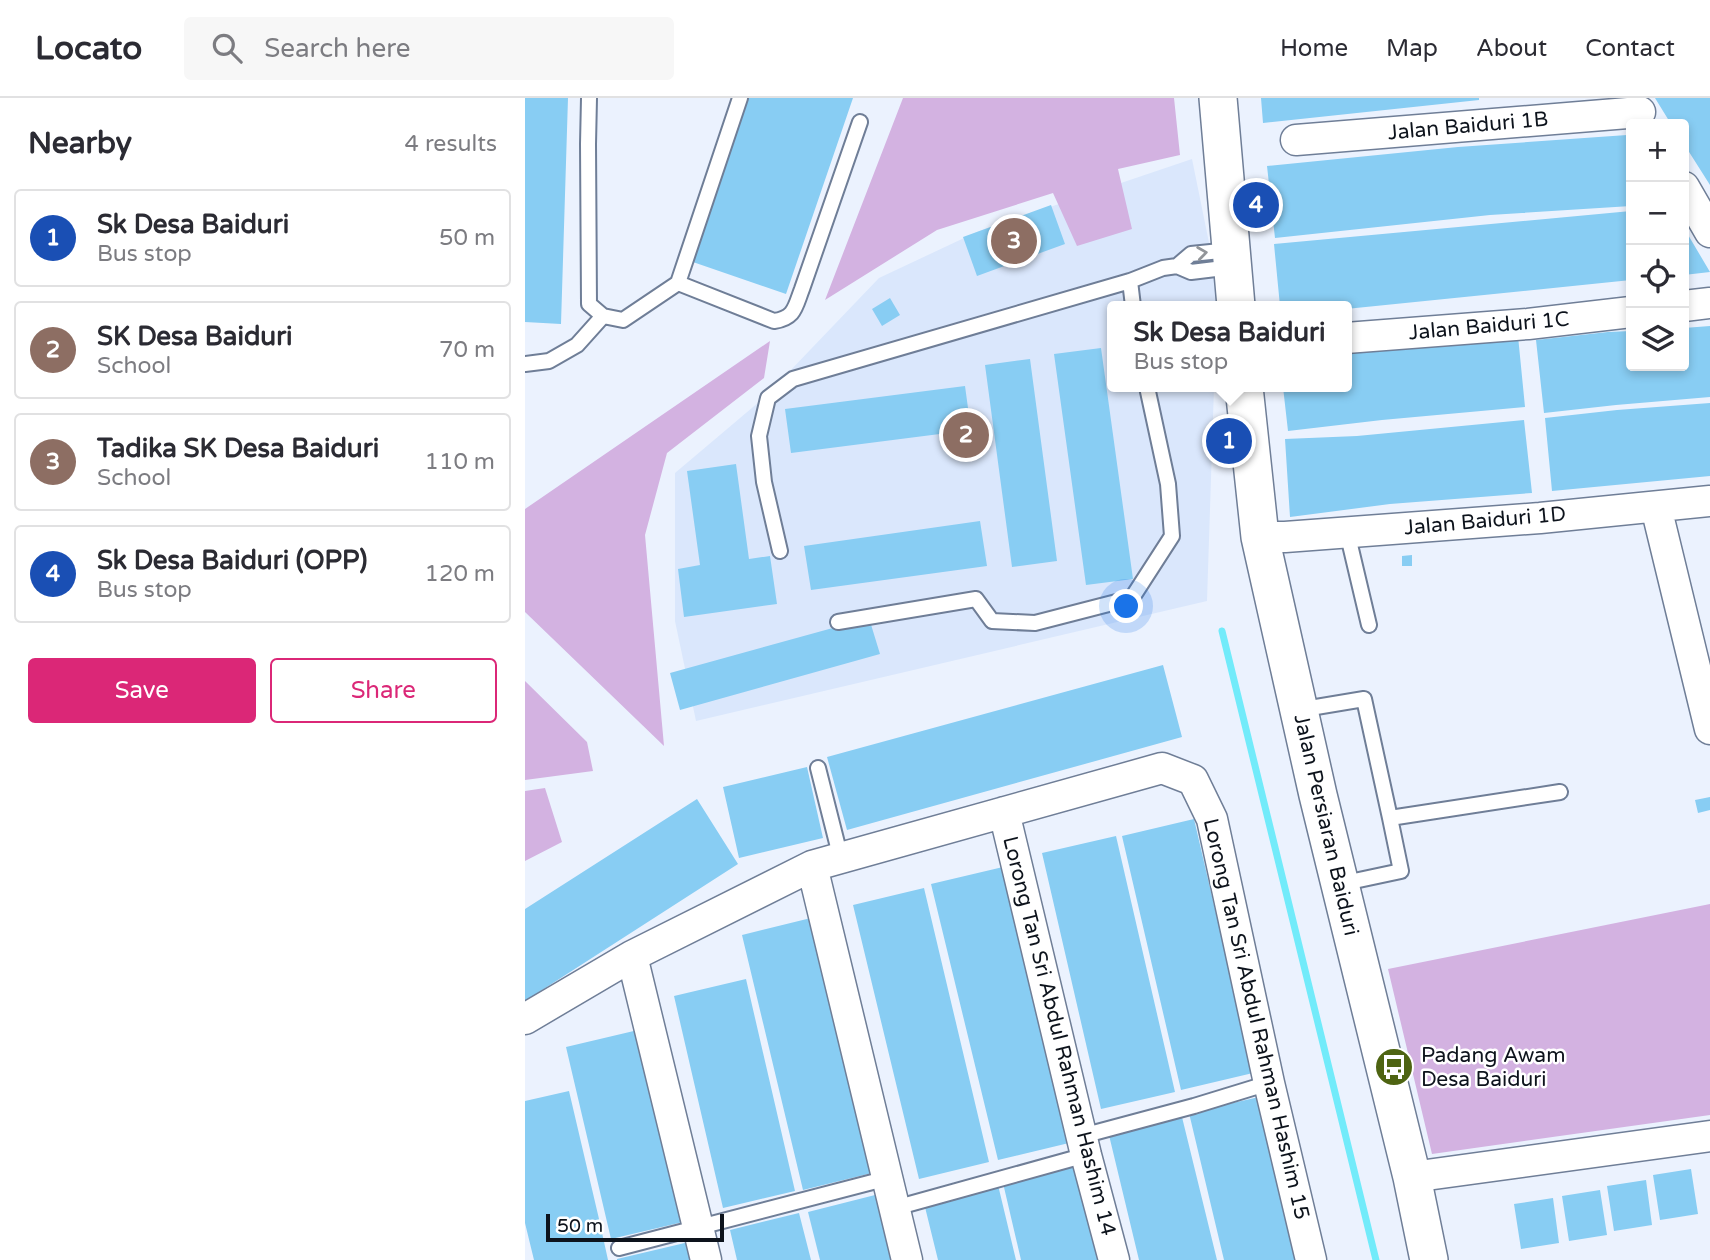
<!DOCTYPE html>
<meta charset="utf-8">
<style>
:root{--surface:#fff;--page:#f7f7f7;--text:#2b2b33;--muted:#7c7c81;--line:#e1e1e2;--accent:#db2777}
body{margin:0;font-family:"Varela Round",sans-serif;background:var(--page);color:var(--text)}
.controls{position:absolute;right:21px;top:21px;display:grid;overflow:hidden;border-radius:7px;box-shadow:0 4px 10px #0003}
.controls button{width:63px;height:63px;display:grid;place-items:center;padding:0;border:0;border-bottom:2px solid var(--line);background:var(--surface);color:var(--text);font:35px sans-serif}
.scale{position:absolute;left:21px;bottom:18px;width:178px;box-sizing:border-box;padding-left:7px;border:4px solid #0d131c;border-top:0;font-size:19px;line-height:24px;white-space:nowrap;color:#0d131c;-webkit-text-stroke:5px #fff;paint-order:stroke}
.you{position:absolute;left:602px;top:509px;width:24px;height:24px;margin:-18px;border:5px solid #fff;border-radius:50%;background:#1a73e8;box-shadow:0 0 0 10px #1a73e833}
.badge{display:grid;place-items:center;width:46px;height:46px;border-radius:50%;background:var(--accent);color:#fff;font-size:23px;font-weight:700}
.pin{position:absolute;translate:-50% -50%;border:4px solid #fff;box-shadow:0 2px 7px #0006}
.popup{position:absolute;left:582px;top:203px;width:245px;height:91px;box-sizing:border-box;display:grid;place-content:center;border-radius:7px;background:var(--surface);filter:drop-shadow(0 2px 5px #0005);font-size:23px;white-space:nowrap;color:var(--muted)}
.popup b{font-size:26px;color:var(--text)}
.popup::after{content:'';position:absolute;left:50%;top:100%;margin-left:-14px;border:14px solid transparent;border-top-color:var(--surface)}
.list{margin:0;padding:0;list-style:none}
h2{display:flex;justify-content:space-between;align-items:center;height:91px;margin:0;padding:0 28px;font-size:30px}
h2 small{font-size:23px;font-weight:400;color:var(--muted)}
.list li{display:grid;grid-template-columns:46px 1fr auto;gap:21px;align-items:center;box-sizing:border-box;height:98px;margin:0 14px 14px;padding:0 14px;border:2px solid var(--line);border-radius:7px}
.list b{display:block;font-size:26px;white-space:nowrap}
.list p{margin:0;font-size:23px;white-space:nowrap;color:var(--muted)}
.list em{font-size:23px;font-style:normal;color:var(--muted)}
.actions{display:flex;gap:14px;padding:21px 28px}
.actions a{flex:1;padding:16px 0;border:2px solid var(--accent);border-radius:7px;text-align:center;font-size:24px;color:var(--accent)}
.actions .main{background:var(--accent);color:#fff}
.icon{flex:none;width:38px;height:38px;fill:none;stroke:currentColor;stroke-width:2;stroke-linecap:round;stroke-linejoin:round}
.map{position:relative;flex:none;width:1185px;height:1162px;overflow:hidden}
header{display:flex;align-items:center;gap:42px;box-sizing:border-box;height:98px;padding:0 35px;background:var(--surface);border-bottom:2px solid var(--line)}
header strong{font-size:33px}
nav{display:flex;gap:38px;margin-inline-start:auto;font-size:24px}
.search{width:490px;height:63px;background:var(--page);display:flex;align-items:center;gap:18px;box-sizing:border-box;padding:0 24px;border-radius:7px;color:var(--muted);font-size:26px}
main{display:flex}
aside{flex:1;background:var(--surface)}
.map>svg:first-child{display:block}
</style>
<header>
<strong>Locato</strong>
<div class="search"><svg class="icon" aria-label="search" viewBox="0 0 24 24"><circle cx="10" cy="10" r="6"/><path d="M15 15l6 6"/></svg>Search here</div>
<nav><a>Home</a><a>Map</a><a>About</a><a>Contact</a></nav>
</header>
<main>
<aside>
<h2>Nearby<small>4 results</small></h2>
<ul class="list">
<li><span class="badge" style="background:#1a4fb4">1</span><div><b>Sk Desa Baiduri</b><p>Bus stop</p></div><em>50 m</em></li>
<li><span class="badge" style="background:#8d6e63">2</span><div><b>SK Desa Baiduri</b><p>School</p></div><em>70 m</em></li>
<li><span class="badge" style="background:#8d6e63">3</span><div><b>Tadika SK Desa Baiduri</b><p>School</p></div><em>110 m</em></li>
<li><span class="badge" style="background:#1a4fb4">4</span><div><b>Sk Desa Baiduri (OPP)</b><p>Bus stop</p></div><em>120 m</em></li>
</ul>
<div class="actions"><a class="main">Save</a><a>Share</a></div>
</aside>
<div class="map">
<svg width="1185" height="1162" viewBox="0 0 1185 1162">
<rect width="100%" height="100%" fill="#ebf2fe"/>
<!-- built -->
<path fill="#dae7fc" d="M667 61 692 184 691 208H587V289H689L682 503 171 623 150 523V375L240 299 354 180 454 133Z"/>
<!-- green -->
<path fill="#d3b2e1" d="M378 0H649L655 57 593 71 607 131 552 148 528 95 412 132 300 202Z
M245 243 239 280 142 355 120 437 139 648 0 514V411Z
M0 583 62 644 68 673 0 682Z
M20 690 37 744 0 763V693Z
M1185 806V1017L907 1056 863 871Z"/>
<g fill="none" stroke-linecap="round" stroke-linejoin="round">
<!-- stream -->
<path stroke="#72ebfa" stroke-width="7" d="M697 533 851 1162"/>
</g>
<!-- building -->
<path fill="#88cdf3" d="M0 0H43L36 226 0 224Z
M221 0H328L261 196 165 163Z
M736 0H954V2L738 25Z
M1130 0H1185V87L1159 46V26H1146Z
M1102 37 1106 43V108L965 117 750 140 742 68 933 49Z
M526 107 540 146 452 178 438 139Z
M1106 113V182L821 211V208H755L749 146Z
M1159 130 1185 174 1159 177Z
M365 200 375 217 357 228 347 211Z
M1185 228V299L1091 307 1019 315 1011 242 1083 234 1106 233V268H1159V230Z
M993 238 1000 309 857 322 763 333 758 289H821V254Z
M576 250 608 481 561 487 529 256Z
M505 261 532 463 487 469 460 267Z
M440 288 446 332 266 355 260 311Z
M1185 305V378L1027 393 1020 320 1092 312Z
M999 322 1007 395 865 406 765 419 760 341 832 338Z
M211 366 224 461 245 458 252 506 159 519 153 471 175 467 162 373Z
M455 423 462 468 286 492 279 448Z
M887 457V468H877V458Z
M344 520 355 556 155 612 145 575Z
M638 567 657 639 322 732 302 659Z
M282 669 298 740 214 760 198 689Z
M1185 699V712L1173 715 1170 702Z
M172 701 213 766 0 903V811Z
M669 721 728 975 656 992 597 738Z
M591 738 650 994 576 1011 517 755Z
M478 769 544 1045 473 1062 406 786Z
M399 790 464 1064 394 1081 328 807Z
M290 819 351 1074 278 1092 217 837Z
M221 881 270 1093 198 1110 149 898Z
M113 932 158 1124 86 1141 41 949Z
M44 993 74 1121 83 1162H9L0 1125V1003Z
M734 999 773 1162H699L664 1015Z
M656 1015 692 1162H614L583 1033Z
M550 1068 573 1162H496L478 1085Z
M1166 1071 1173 1116 1135 1122 1128 1077Z
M1121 1082 1127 1127 1089 1133 1082 1088Z
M473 1087 491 1162H413L399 1105Z
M1075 1092 1082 1137 1044 1143 1037 1098Z
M354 1096 371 1162H295L283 1114Z
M1028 1100 1034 1145 996 1151 989 1106Z
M274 1115 286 1162H212L205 1132Z
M164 1144 168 1162H92V1161Z"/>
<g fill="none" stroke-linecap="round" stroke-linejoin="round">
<defs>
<path id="service" d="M64 0 63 46 64 206 78 218 98 222 153 185 215 0
M652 168 666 174 707 169
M605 183 608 208
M153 185 249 223C270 220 270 209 277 191L335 24
M0 266 24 263 52 247 78 218
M822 434 844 527
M255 453 239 384 234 338 243 300 268 281 605 183 638 170 652 168 666 156 705 152
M313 524 451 501 467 523 510 525 607 500 647 438 643 386 622 289
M773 612 839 601 865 720
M293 670 316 761
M815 786 876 773 865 720 1035 694
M557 1038 669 1008 744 985
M370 1110 561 1057
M94 1150 363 1080"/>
<path id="minor" d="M771 42 1115 14
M1159 89 1185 134
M1159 208 1185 205
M821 240 1003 226 1106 214
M1131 409 1185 631
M735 439H760L1015 420 1185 403
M479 714 561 1057 589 1162
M287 768 382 1162
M107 858 181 1162
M0 921 107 858 287 768 637 670 668 682 687 721 744 985 786 1162
M887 1079 1185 1038"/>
<path id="tertiary" d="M693 0 711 208
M719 289 735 439 793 697 887 1079 904 1162"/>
</defs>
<!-- service casing -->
<use href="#service" stroke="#6f7e97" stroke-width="18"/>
<!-- minor casing -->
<use href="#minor" stroke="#6f7e97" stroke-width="33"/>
<!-- tertiary casing -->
<use href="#tertiary" stroke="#6f7e97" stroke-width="40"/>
<!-- service -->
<use href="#service" stroke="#fff" stroke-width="14"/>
<!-- minor -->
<use href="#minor" stroke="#fff" stroke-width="30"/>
<!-- tertiary -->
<use href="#tertiary" stroke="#fff" stroke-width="37"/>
</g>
<!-- one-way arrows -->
<defs><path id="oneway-chevron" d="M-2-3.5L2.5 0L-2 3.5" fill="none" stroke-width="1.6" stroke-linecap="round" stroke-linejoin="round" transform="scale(1.75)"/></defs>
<use stroke="#929599" href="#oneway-chevron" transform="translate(677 155) rotate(-8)"/>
<!-- icons -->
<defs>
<symbol id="bus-disc" viewBox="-11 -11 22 22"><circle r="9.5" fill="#4e6412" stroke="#fff"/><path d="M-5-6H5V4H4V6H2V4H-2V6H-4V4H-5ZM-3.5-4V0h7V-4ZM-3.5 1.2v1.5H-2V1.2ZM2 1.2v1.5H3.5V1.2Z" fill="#fff"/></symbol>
</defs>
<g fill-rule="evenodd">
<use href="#bus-disc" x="847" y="947" width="44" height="44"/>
</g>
<g text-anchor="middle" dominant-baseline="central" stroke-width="5" stroke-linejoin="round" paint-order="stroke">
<!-- street labels -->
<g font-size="21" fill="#0d131c" stroke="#fff">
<text transform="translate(943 28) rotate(-5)">Jalan Baiduri 1B</text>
<text transform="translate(964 228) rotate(-5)">Jalan Baiduri 1C</text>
<text transform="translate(960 423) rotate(-5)">Jalan Baiduri 1D</text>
<text transform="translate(801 727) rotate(77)">Jalan Persiaran Baiduri</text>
<text transform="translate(731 921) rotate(77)">Lorong Tan Sri Abdul Rahman Hashim 15</text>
<text transform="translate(534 938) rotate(76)">Lorong Tan Sri Abdul Rahman Hashim 14</text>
</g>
<!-- poi labels -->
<g font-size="21" fill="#0d131c" stroke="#fff" text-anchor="start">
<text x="896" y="957">Padang Awam<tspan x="896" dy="24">Desa Baiduri</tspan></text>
</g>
</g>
</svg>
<div class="controls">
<button>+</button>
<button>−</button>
<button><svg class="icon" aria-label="locate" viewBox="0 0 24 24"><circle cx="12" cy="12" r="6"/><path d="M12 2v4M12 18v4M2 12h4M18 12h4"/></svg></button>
<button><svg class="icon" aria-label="layers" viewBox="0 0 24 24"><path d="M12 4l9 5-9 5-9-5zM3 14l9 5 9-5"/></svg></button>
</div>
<div class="scale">50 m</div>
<div class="you"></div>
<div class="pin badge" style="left:704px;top:343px;background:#1a4fb4">1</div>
<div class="popup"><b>Sk Desa Baiduri</b>Bus stop</div>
<div class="pin badge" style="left:441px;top:337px;background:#8d6e63">2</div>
<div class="pin badge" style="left:489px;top:143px;background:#8d6e63">3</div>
<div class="pin badge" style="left:731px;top:107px;background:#1a4fb4">4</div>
</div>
</main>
